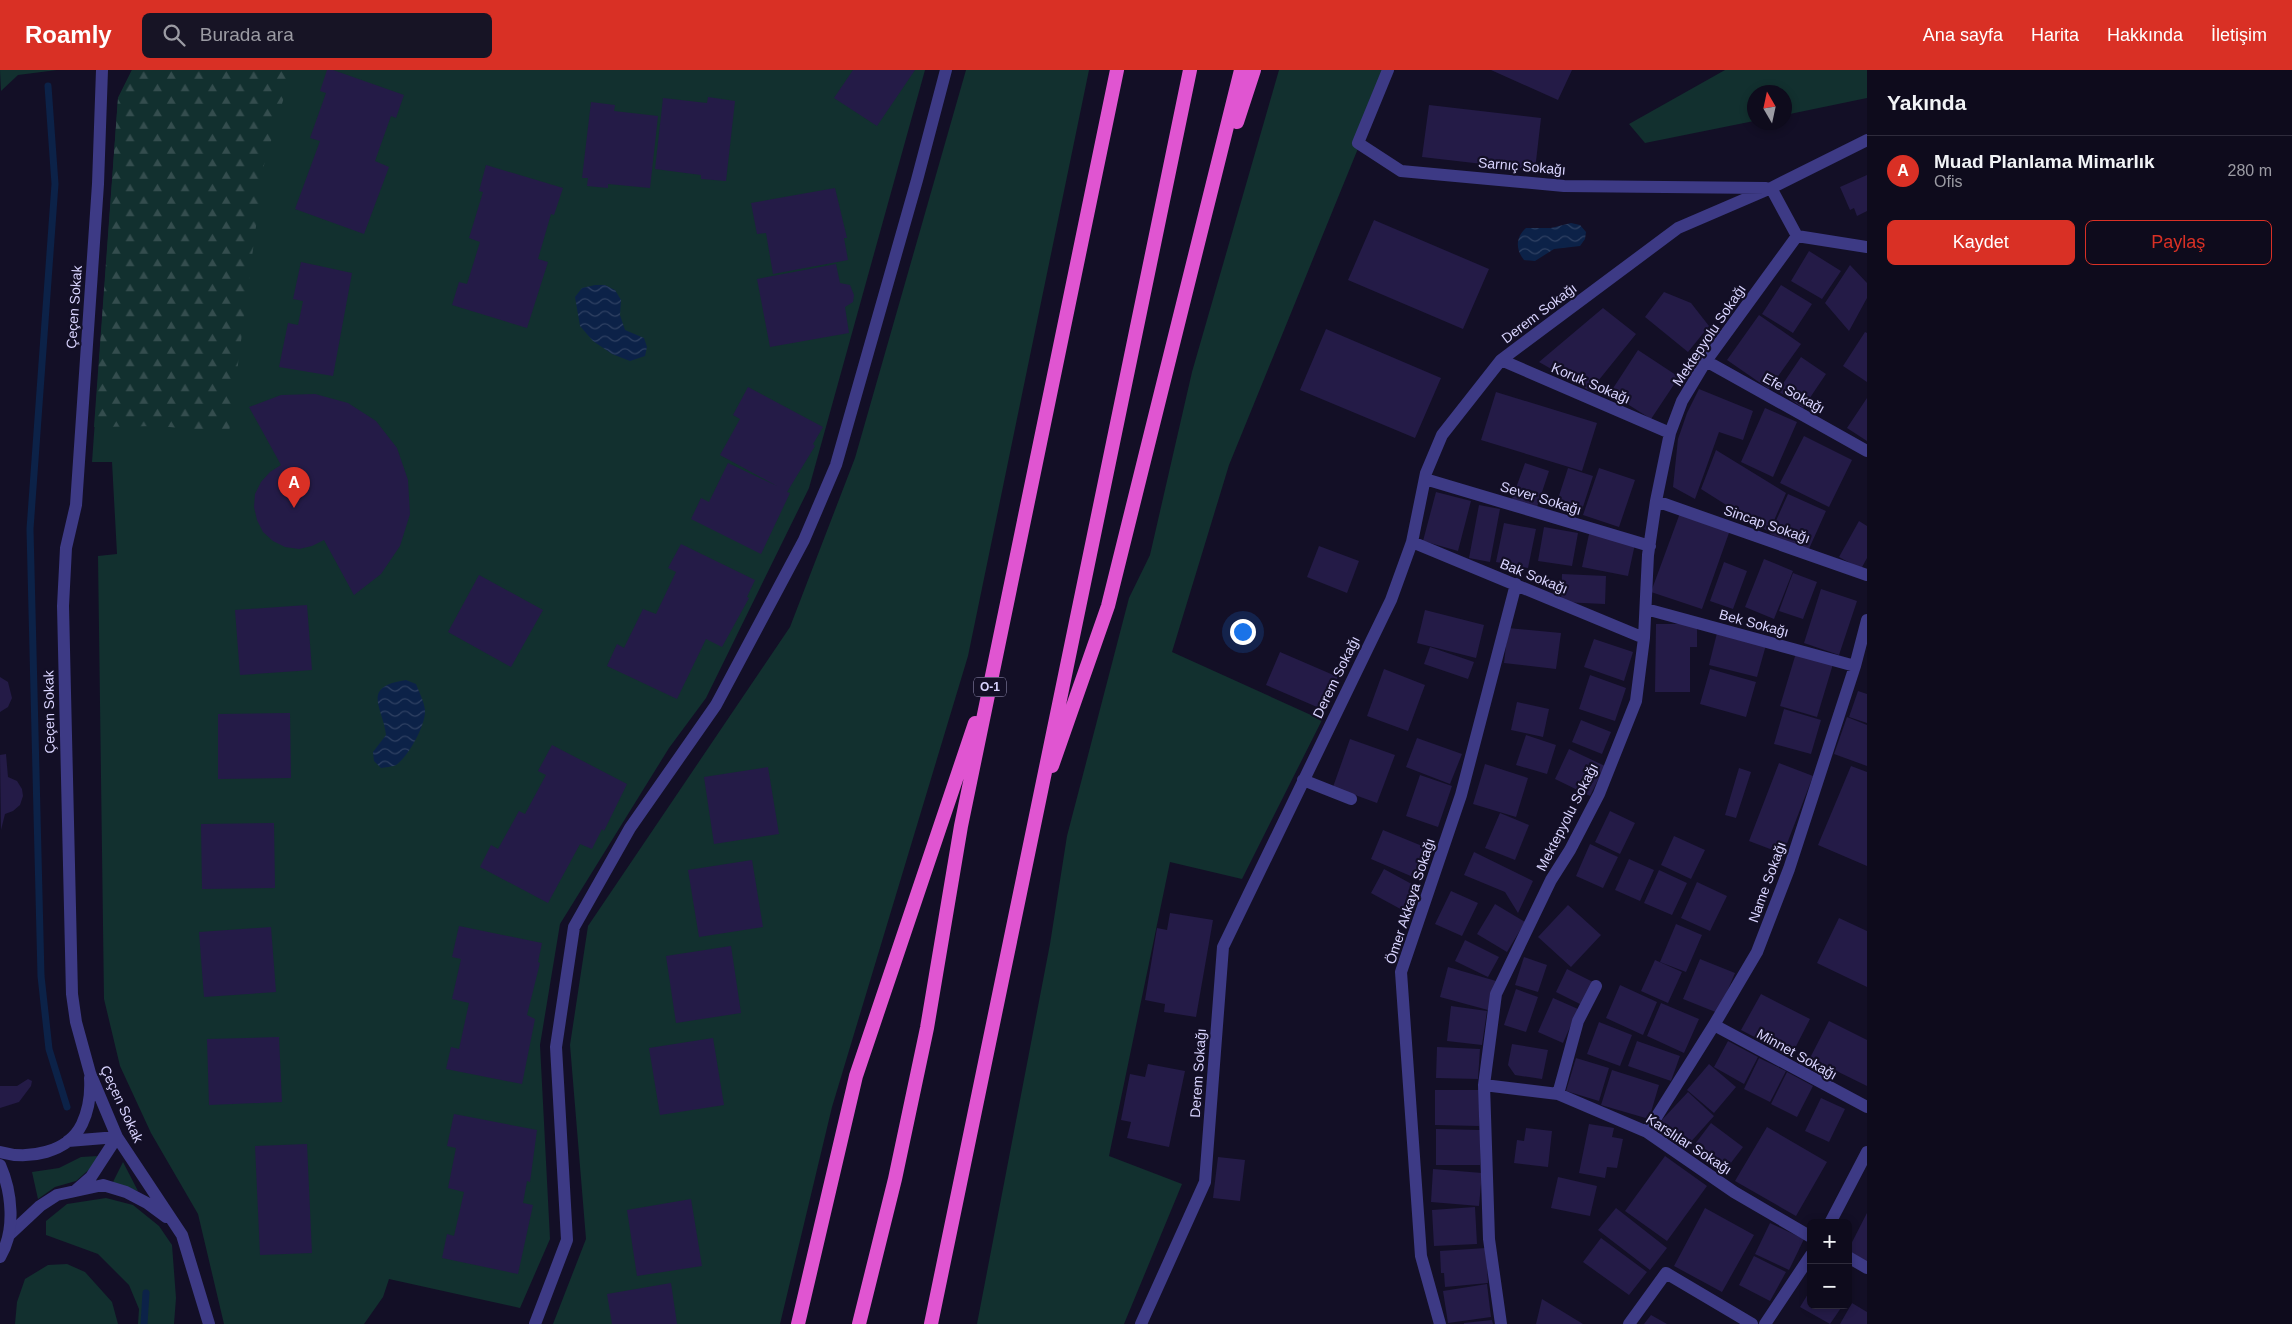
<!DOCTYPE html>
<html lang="tr">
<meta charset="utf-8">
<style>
:root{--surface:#0e0b1c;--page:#171425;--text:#f1f3f6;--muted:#9b9ba3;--line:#2e2b3b;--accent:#d93025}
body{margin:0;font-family:Helvetica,sans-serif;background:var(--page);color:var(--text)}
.controls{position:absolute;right:15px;bottom:15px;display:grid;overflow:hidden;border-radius:8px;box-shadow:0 2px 8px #0003}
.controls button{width:45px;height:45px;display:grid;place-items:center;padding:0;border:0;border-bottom:1px solid var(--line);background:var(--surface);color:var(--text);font:25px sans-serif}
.compass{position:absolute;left:1747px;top:15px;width:45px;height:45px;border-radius:50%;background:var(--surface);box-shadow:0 2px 8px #0003;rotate:351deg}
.you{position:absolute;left:1242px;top:561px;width:18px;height:18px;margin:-12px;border:4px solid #fff;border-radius:50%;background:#1a73e8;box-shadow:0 0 0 8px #1a73e833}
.badge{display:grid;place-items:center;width:32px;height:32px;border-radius:50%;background:var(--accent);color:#fff;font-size:16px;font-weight:700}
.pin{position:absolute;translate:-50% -41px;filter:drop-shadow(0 1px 2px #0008)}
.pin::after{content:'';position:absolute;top:26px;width:18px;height:15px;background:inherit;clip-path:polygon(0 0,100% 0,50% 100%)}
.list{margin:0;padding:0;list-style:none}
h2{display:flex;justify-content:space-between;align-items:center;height:65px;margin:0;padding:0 20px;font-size:21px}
h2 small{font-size:16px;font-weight:400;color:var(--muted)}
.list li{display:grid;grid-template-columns:32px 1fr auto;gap:15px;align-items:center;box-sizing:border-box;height:70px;padding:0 20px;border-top:1px solid var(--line)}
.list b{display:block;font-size:19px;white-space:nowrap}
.list p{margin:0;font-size:16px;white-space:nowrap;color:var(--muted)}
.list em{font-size:16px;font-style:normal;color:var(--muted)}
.actions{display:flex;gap:10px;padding:15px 20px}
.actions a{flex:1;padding:11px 0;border:1px solid var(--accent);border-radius:8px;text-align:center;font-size:18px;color:var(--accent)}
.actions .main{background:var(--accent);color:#fff}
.icon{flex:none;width:28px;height:28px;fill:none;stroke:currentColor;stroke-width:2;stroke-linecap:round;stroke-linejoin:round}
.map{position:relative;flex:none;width:1867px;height:1254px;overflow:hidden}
header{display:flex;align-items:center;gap:30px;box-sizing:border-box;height:70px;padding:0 25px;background:var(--accent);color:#fff}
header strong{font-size:24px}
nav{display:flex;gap:28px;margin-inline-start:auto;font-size:18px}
.search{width:350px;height:45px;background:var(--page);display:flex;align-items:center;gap:12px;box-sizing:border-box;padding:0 18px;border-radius:8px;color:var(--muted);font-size:19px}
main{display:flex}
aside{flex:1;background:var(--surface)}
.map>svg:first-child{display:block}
</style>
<header>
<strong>Roamly</strong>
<div class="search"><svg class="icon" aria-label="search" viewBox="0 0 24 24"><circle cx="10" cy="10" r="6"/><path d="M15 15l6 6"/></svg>Burada ara</div>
<nav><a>Ana sayfa</a><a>Harita</a><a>Hakkında</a><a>İletişim</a></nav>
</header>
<main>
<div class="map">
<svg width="1867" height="1254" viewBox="0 0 1867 1254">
<defs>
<pattern id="forest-firs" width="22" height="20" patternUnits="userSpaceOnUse" patternTransform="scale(1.25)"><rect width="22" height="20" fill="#12302f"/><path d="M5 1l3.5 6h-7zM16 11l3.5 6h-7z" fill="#344d4e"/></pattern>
<pattern id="water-waves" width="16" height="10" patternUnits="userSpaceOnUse" patternTransform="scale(1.25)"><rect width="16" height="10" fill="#0c2248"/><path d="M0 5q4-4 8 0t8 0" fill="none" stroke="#2f4163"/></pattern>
</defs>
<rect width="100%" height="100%" fill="#130f26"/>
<!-- grass -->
<path fill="#12302f" d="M0 0H57L18 5 1 21Z
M132 0H925L809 418 706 628 669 678 560 854 540 975 550 1169 520 1238 389 1209 383 1227 364 1254H224L198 1144 151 1063 120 996 104 929 98 486 117 484 112 392H92L118 28Z
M966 0H1089L968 586 832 1037 780 1254H553L586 1169 570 975 588 856 790 557 855 388Z
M1279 0H1390L1229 395 1172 582 1322 650 1242 809 1170 792 1109 1086 1182 1114 1124 1254H977L1050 874 1067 766 1129 528 1150 485 1192 302Z
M1725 0H1867V28L1785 45 1784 22H1754V51L1645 73 1629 54Z
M98 1086 94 1095 76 1111 55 1117 38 1129 32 1102 59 1098 81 1087Z
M123 1092 138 1121 112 1114Z
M106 1128 133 1135 159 1156 172 1175 176 1228 174 1254H138L139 1239 129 1215 98 1184 46 1165V1151L67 1134Z
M67 1194 85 1202 112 1232 118 1254H15L17 1232 25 1209 48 1195Z"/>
<!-- forest -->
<path fill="url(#forest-firs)" d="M132 0H292L264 95 229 363 160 356 94 357 118 28Z"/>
<!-- water -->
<path fill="url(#water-waves)" d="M1571 153 1580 155 1586 162 1585 169 1580 176 1554 179 1535 191 1524 190C1515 179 1516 167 1526 158H1551Z
M595 215H605L615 220 621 230 620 245 625 260 644 268 647 277 645 286 630 291 612 284 593 271 580 256 575 227 582 218Z
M406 610 416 614C419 622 424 631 425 640 426 655 408 687 396 695 392 697 385 697 381 698L374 691 373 682 386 665C383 637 360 617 406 610Z"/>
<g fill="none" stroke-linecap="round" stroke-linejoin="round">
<!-- stream -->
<path stroke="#0c2248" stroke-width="7" d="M48 16 55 114 30 459 41 906 49 979 67 1037
M144 1254 146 1223"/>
</g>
<!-- building -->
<path fill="#241b47" d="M327 0H333L404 25 396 48 391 46 375 91 389 97 364 164 295 139 320 71 310 68 326 23 320 21Z
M853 0H915L877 56 834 28Z
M1491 0H1572L1558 30Z
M708 27 735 31 726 111 701 109V105L655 99 663 28 707 33Z
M591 32 615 35 614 41 658 46 650 118 608 114V118L587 116 588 108H582Z
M1429 35 1541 48 1535 100 1422 87Z
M486 95 563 118 554 145 551 144 538 189 548 192 527 258 452 235 459 212 467 214 480 172 469 168 483 122 479 121Z
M1867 105V141L1857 146 1854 138 1850 140 1840 117Z
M835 118 847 168H844L848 190 773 204 766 163 757 164 751 133Z
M1374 150 1489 199 1463 259 1348 210Z
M1809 181 1841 201 1822 229 1791 211Z
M301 192 352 203 333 306 279 297 288 253 298 255 303 231 293 229Z
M836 194 840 213 850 215 854 225 853 232 845 237 849 263 770 277 757 209Z
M1850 195 1867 213V228L1849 261 1825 233Z
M1781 215 1812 234 1793 263 1762 244Z
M1664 222 1691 233 1709 256 1688 282 1645 247Z
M1603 238 1636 264 1590 321 1539 292Z
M1759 245 1801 274 1769 319 1727 290Z
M1326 259 1441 308 1415 368 1300 320Z
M1865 262 1867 263V312L1843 296Z
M1638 280 1679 307 1651 349 1610 323Z
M1801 287 1826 304 1803 338 1778 321Z
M748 317 823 357 813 374 815 376 787 422 790 423 761 484 691 449 701 428 709 432 728 393 777 416 720 385 740 349 733 345Z
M1699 319 1753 341 1743 370 1719 362 1695 429 1673 417 1678 369 1687 343Z
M1496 322 1597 353 1582 401 1481 370Z
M315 324 348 333 376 351 397 378 408 410 410 444 400 476 381 504 354 525 324 470 312 476 299 479 285 477 273 471 263 462 257 450 254 437 255 424 261 412 270 402 281 395 249 337 281 325Z
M1867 328V371L1847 358Z
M1765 338 1797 352 1773 407 1741 392Z
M1804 366 1852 390 1829 437 1780 413Z
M1716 380 1786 423 1769 462 1701 419Z
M1525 393 1549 401 1537 437 1512 429Z
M1568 398 1593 406 1581 443 1556 435Z
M1599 398 1635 410 1619 457 1583 445Z
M1436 422 1471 431 1458 481 1423 471Z
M1788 424 1826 441 1808 481 1770 464Z
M1479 435 1500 439 1490 492 1469 488Z
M1680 443 1730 460 1702 539 1651 522Z
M1859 451 1867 456V488L1861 499 1839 487Z
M1504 453 1536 459 1528 498 1496 492Z
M1544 457 1578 463 1572 496 1538 491Z
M1589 464 1635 474 1628 506 1582 497Z
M681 474 755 510 747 527 749 528 722 577 706 569 677 629 607 596 617 574 624 578 643 539 656 544 676 502 668 498Z
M1319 476 1359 491 1347 523 1307 507Z
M1764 489 1793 501 1774 549 1745 537Z
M1724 492 1747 501 1733 539 1710 531Z
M1793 503 1817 512 1803 549 1779 541Z
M1562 504 1606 506 1605 534 1561 532Z
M479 505 543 540 511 597 448 562Z
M1821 519 1857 531 1839 585 1804 573Z
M307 535 312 600 240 605 235 540Z
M1425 540 1484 555 1476 588 1417 573Z
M1656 554H1697V577H1690V622H1655Z
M1508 558 1561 563 1556 599 1504 593Z
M1717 563 1766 575 1757 607 1709 595Z
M1594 569 1633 582 1624 611 1584 597Z
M1430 577 1474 592 1468 609 1424 594Z
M1280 582 1338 607 1324 640 1266 615Z
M1796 583 1833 594 1817 647 1780 636Z
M1384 599 1425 615 1408 661 1367 646Z
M1710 599 1756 612 1746 647 1700 634Z
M1590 605 1626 618 1615 651 1579 639Z
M0 607 8 612 12 628 8 637 0 642Z
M1858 621 1867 624V653L1849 647Z
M1517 632 1549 639 1543 667 1511 660Z
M1784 639 1821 650 1811 684 1774 674Z
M290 643 291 708 218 709V644Z
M1847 647 1867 655V696L1834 684Z
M1581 650 1611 662 1602 684 1572 672Z
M1526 665 1556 675 1547 704 1516 695Z
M1417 668 1462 684 1450 714 1406 697Z
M1350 669 1395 685 1377 733 1333 717Z
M552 675 627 714 604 761 602 759 592 779 580 774 548 833 480 797 491 775 498 779 519 741 525 744 546 705 538 701Z
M1569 679 1605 696 1590 726 1555 709Z
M6 684 8 707 17 711 22 719 23 726 20 735 13 741 5 744 1 760 0 685Z
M1779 693 1813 706 1783 784 1749 771Z
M1485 694 1528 708 1516 747 1473 734Z
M1851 696 1867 702V796L1818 775Z
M768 697 779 764 714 774 704 707Z
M1739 698 1751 702 1736 748 1725 745Z
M1420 705 1452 716 1438 757 1406 746Z
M1610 741 1635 753 1620 784 1595 772Z
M1500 743 1529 755 1515 790 1485 778Z
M274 753 275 818 202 819 201 754Z
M1383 760 1432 780 1420 810 1371 789Z
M1674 766 1705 780 1691 809 1661 795Z
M1590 774 1618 787 1603 818 1576 806Z
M1474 782 1533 811 1518 843 1505 822 1464 805Z
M1629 789 1654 800 1640 831 1615 820Z
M752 790 763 857 699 867 688 800Z
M1384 799 1419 818 1406 842 1371 823Z
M1659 800 1687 813 1672 845 1644 833Z
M1697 812 1727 826 1710 861 1681 848Z
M1451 821 1478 833 1462 866 1435 854Z
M1495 834 1525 852 1507 882 1477 864Z
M1568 835 1601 865 1571 897 1538 867Z
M1170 843 1213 850 1196 947 1164 942 1165 934 1145 930 1157 858 1167 860Z
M1839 848 1867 861V917L1817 893Z
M1676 854 1702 865 1686 902 1660 892Z
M459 856 542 873 538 892 540 893 527 945 535 949 522 1014 446 999 451 977 459 979 469 933 452 929 461 889 452 887Z
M271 857 276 922 204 927 199 862Z
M1465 870 1499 887 1488 907 1455 891Z
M731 876 741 943 676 953 666 886Z
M1524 887 1547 895 1538 922 1515 915Z
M1700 889 1735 903 1718 943 1683 929Z
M1655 890 1682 902 1668 933 1641 921Z
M1448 897 1496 911 1488 940 1440 927Z
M1567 899 1593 912 1582 935 1556 922Z
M1620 915 1657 932 1643 965 1606 948Z
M1516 919 1538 927 1526 962 1504 955Z
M1761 924 1810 949 1791 986 1741 960Z
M1553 928 1578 939 1563 973 1538 962Z
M1661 933 1699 949 1684 983 1647 966Z
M1451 936 1487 941 1482 975 1447 971Z
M1829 951 1867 970V1016L1810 988Z
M1599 952 1632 965 1620 996 1587 984Z
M279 967 282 1032 209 1035 207 969Z
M713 968 724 1035 660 1045 649 978Z
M1637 971 1680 986 1671 1011 1628 996Z
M1728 971 1758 987 1744 1014 1714 997Z
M1512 974 1548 980 1542 1009 1515 1005 1508 995Z
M1437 977 1480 979 1478 1009 1436 1008Z
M1576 988 1609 998 1599 1031 1566 1021Z
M1759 988 1786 1001 1770 1032 1744 1019Z
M1148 994 1185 1001 1169 1077 1127 1068 1131 1052 1121 1050 1130 1004 1145 1007Z
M1709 994 1736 1017 1714 1043 1687 1020Z
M1612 1000 1659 1015 1649 1049 1601 1035Z
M1787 1002 1813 1016 1797 1047 1771 1034Z
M28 1009 32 1011 31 1016 19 1032 0 1038V1016H17Z
M1435 1020H1480L1479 1056 1435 1055Z
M1688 1022 1714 1046 1687 1076 1660 1052Z
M1821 1028 1845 1039 1829 1072 1805 1061Z
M454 1044 537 1060 530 1112 527 1111 523 1133 533 1135 518 1204 442 1188 447 1164 454 1166 464 1122 448 1118 456 1078 447 1076Z
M1711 1053 1743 1077 1724 1102 1692 1078Z
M1589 1054 1614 1058 1612 1067 1623 1069 1617 1098 1607 1097 1605 1108 1579 1103Z
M1767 1057 1827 1092 1796 1146 1735 1111Z
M1526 1058 1552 1061 1548 1097 1514 1093 1517 1070 1524 1071Z
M1436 1059 1480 1060V1095H1436Z
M307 1074 312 1183 260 1185 255 1076Z
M1665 1086 1707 1116 1667 1171 1625 1141Z
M1218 1087 1245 1090 1240 1131 1213 1128Z
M1433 1099 1482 1103 1479 1136 1431 1132Z
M1558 1107 1597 1116 1590 1146 1551 1138Z
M691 1129 702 1196 637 1206 627 1140Z
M1475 1137 1477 1174 1434 1176 1432 1140Z
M1616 1138 1667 1178 1650 1200 1598 1160Z
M1705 1138 1754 1165 1722 1222 1674 1196Z
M1867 1143V1193L1848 1184V1180Z
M1770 1153 1804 1169 1789 1200 1755 1184Z
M1601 1168 1647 1202 1629 1225 1583 1192Z
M1486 1178 1488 1213 1445 1217 1444 1203H1441L1440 1181Z
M1754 1186 1786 1202 1770 1231 1739 1215Z
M671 1213 677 1254H612L607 1224Z
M1487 1214 1491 1247 1448 1253 1443 1221Z
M1811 1219V1235H1843L1830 1254 1800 1237Z
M1542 1229 1583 1254H1536Z
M1852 1233 1867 1242V1254H1840Z
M1651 1245 1667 1254H1644Z
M1492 1250 1493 1254H1464V1253Z"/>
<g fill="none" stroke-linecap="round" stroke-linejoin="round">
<!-- minor -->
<path stroke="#3d3a85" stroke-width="12" d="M102 0 98 114 76 435 66 478 63 536 72 924 76 952 90 1003 117 1067 182 1165 209 1254
M1388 0 1358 73 1401 101 1564 116 1766 118
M1771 118 1797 166 1867 177
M1501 290 1670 363
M1706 291 1867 381
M1425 409 1650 476
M1656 431 1867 505
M1412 472 1644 568
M1646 539 1855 596
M1303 710 1351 729
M1714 955 1867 1037
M1484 1015 1558 1024 1647 1062 1734 1122 1811 1167
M1558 1024 1578 951 1596 916
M1647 1062 1714 955 1757 882 1789 799 1855 596 1867 550
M68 1071 117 1067
M0 1082C28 1090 68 1083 82 1054 89 1039 91 1024 90 1008
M75 1121 91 1107 117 1067
M1830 1153 1867 1082
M10 1164 40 1136 57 1125 103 1115 126 1122 147 1133 166 1147
M1848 1187 1867 1198
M535 1254 567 1170 556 977 574 857 630 758 716 635 804 470 836 395 917 110 946 0
M1141 1254 1205 1112 1223 877 1391 530 1412 472 1426 403 1442 365 1501 290 1678 158 1771 118 1867 70
M1440 1254 1421 1186 1401 902 1461 725 1516 514
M1501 1254 1489 1169 1484 1015 1496 924 1551 810 1570 780 1599 724 1636 631 1644 568 1648 485 1656 431 1670 363 1682 331 1706 291 1797 166
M1629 1254 1666 1203 1752 1254
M1765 1254 1811 1185"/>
<!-- tertiary -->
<path stroke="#3d3a85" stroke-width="12" d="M0 1095C12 1122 16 1161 0 1187"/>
<!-- trunk -->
<path stroke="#e055d1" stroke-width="14" d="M1237 52 1254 0
M1052 696 1108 536 1241 0
M798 1254 856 1006 975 653
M859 1254 895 1109 927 958 961 756 1117 0
M931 1254 1190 0"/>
</g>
<g text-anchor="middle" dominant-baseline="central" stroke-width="4.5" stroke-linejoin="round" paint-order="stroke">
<!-- shield labels -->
<rect fill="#130f26" stroke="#9e99be" stroke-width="1" x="974" y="607.5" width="32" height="19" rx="4"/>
<g font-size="12" font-weight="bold" fill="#d9d4ff">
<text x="990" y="617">O-1</text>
</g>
<!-- street labels -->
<g font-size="14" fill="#d9d4ff" stroke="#130f26">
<text transform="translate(1522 96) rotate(5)">Sarnıç Sokağı</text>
<text transform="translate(74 237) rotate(-86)">Çeçen Sokak</text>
<text transform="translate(1539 243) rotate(-37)">Derem Sokağı</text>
<text transform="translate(1709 265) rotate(-56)">Mektepyolu Sokağı</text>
<text transform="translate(1591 313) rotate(23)">Koruk Sokağı</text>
<text transform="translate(1794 323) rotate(29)">Efe Sokağı</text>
<text transform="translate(1541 428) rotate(17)">Sever Sokağı</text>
<text transform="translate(1767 454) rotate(19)">Sincap Sokağı</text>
<text transform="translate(1534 506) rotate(22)">Bak Sokağı</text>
<text transform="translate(1754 553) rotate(15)">Bek Sokağı</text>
<text transform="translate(1336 607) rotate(-64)">Derem Sokağı</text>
<text transform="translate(49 642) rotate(-91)">Çeçen Sokak</text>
<text transform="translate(1567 747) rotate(-63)">Mektepyolu Sokağı</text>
<text transform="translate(1767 812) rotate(-70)">Name Sokağı</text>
<text transform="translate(1410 831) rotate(-72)">Ömer Akkaya Sokağı</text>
<text transform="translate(1797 984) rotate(29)">Minnet Sokağı</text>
<text transform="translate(1198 1003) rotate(-86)">Derem Sokağı</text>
<text transform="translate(122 1034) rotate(65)">Çeçen Sokak</text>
<text transform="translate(1689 1074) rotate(33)">Karslılar Sokağı</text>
</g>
</g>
</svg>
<div class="controls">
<button>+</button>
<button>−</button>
</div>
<svg class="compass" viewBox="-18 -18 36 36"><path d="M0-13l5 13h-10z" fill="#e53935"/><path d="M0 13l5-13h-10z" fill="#9b9ba3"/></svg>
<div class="you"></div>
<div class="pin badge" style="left:294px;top:438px">A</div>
</div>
<aside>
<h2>Yakında<small></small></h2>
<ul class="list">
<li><span class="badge">A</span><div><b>Muad Planlama Mimarlık</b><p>Ofis</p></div><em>280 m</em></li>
</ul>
<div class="actions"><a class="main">Kaydet</a><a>Paylaş</a></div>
</aside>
</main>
